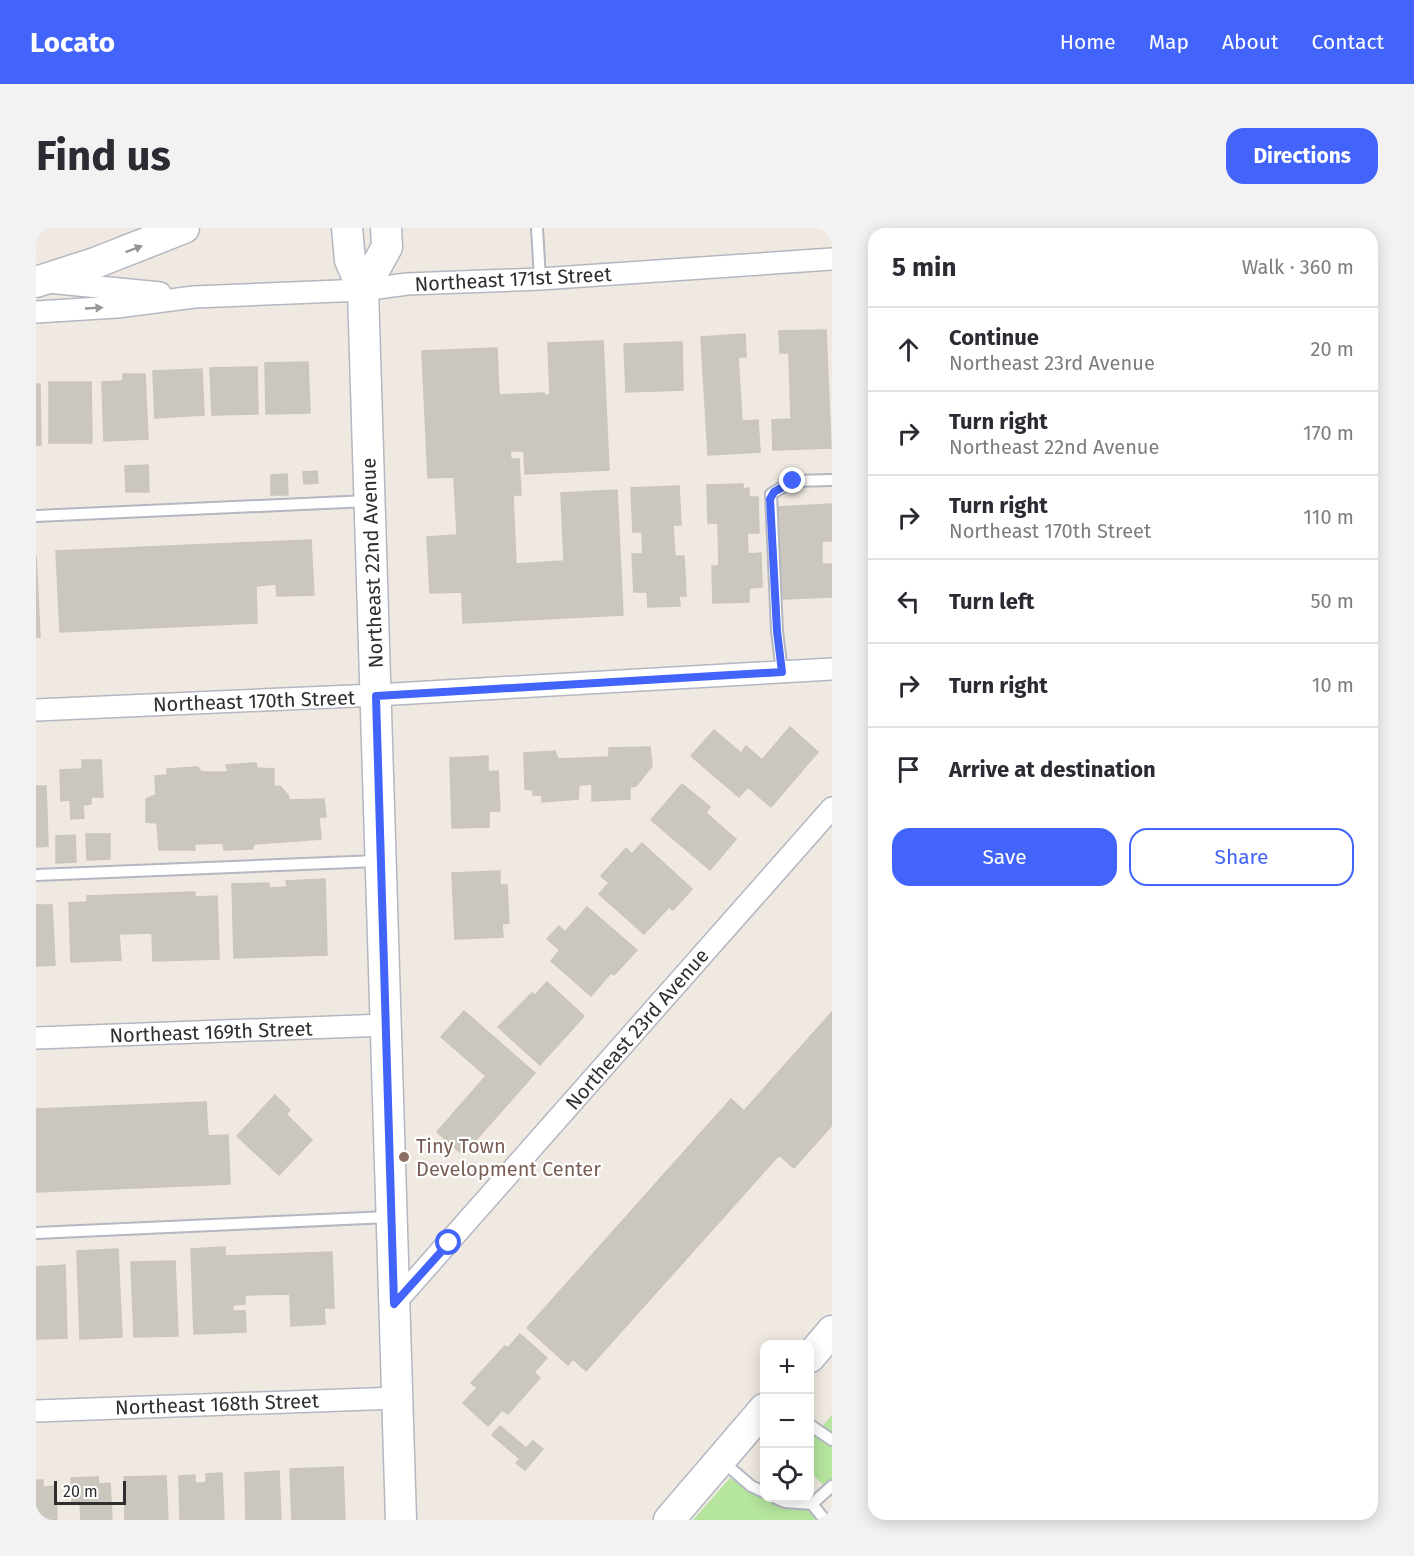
<!DOCTYPE html>
<meta charset="utf-8">
<style>
:root{--surface:#fff;--page:#f2f2f3;--text:#2b2b33;--muted:#7c7c81;--line:#e1e1e2;--accent:#4264fb}
body{margin:0;font-family:"Fira Sans",sans-serif;background:var(--page);color:var(--text)}
.controls{position:absolute;right:18px;bottom:18px;display:grid;overflow:hidden;border-radius:12px;box-shadow:0 3px 15px #0003}
.controls button{width:54px;height:54px;display:grid;place-items:center;padding:0;border:0;border-bottom:2px solid var(--line);background:var(--surface);color:var(--text);font:30px sans-serif}
.scale{position:absolute;left:18px;bottom:15px;width:72px;box-sizing:border-box;padding-left:6px;border:3px solid #2e2e2e;border-top:0;font-size:16px;line-height:21px;white-space:nowrap;color:#2e2e2e;-webkit-text-stroke:4px #fff;paint-order:stroke}
.stop{position:absolute;width:18px;height:18px;margin:-14px;border:4px solid #4264fb;border-radius:50%;background:#fff}
.stop.end{background:#4264fb;border-color:#fff;box-shadow:0 2px 6px #0008}
.list{margin:0;padding:0;list-style:none}
h2{display:flex;justify-content:space-between;align-items:center;height:78px;margin:0;padding:0 24px;font-size:26px}
h2 small{font-size:20px;font-weight:400;color:var(--muted)}
.list li{display:grid;grid-template-columns:39px 1fr auto;gap:18px;align-items:center;box-sizing:border-box;height:84px;padding:0 24px;border-top:2px solid var(--line)}
.list b{display:block;font-size:22px;white-space:nowrap}
.list p{margin:0;font-size:20px;white-space:nowrap;color:var(--muted)}
.list em{font-size:20px;font-style:normal;color:var(--muted)}
.actions{display:flex;gap:12px;padding:18px 24px}
.actions a{flex:1;padding:14px 0;border:2px solid var(--accent);border-radius:18px;text-align:center;font-size:21px;color:var(--accent)}
.actions .main{background:var(--accent);color:#fff}
.icon{flex:none;width:33px;height:33px;fill:none;stroke:currentColor;stroke-width:2;stroke-linecap:round;stroke-linejoin:round}
.map{position:relative;flex:none;width:796px;height:1292px;overflow:hidden;border-radius:18px}
header{display:flex;align-items:center;gap:36px;box-sizing:border-box;height:84px;padding:0 30px;background:var(--accent);color:#fff}
header strong{font-size:28px}
nav{display:flex;gap:33px;margin-inline-start:auto;font-size:21px}
.intro{display:flex;align-items:center;justify-content:space-between;box-sizing:border-box;height:144px;padding:0 36px}
h1{margin:0;font-size:42px}
.button{padding:15px 27px;border-radius:18px;background:var(--accent);color:#fff;font-size:21px;font-weight:700}
main{display:flex;gap:36px;padding:0 36px}
aside{flex:1;background:var(--surface);border-radius:18px;box-shadow:0 3px 15px #0003}
.map>svg:first-child{display:block}
</style>
<header>
<strong>Locato</strong>
<nav><a>Home</a><a>Map</a><a>About</a><a>Contact</a></nav>
</header>
<div class="intro"><h1>Find us</h1><a class="button">Directions</a></div>
<main>
<div class="map">
<svg width="796" height="1292" viewBox="0 0 796 1292">
<rect width="100%" height="100%" fill="#efe9e1"/>
<!-- green -->
<path fill="#b6e59e" d="M796 1187V1265L774 1244V1212Z
M694 1250C720 1269 740 1278 772 1282L781 1292H657Z"/>
<!-- building -->
<path fill="#cbc7bf" stroke="#cbc5ba" stroke-width="1.5" d="M790 102 795 220 737 222 736 192 755 191 753 125H744L743 103Z
M709 106 710 129H702L706 193 722 192 724 224 672 227 665 109Z
M567 113 573 242 489 246 488 223H474L475 231H483L485 267H477L480 336 528 333 525 265 581 262 587 387 427 395 426 364 394 365 391 309 421 307 418 249 392 250 386 123 461 120 463 167 508 165V167H514L512 115Z
M646 114 647 162 590 164 588 116Z
M272 134 274 185 230 186 229 135Z
M221 139 222 186 176 187 174 140Z
M166 141 168 187 119 190 117 143Z
M87 146H109L112 211 68 213 66 154 87 153Z
M13 154H55L56 215H13Z
M0 156H4L5 217H0Z
M112 237 113 264H90L89 238Z
M281 243 282 255 268 256 267 244Z
M251 246 252 267H235V247Z
M707 256V261L713 260V269H722L723 305H711L712 326 725 325 726 359 713 360V374L677 375 676 338H683L682 295H672L671 257Z
M643 258 645 297H637L639 328H648L650 368H643L644 378 612 379 611 364H598L596 326H607L606 304H597L595 260Z
M796 276V313H786V336H796V369L747 371 742 279Z
M275 312 278 367 241 368 240 356 220 358 221 395 24 404 20 323Z
M0 327 4 409H0Z
M754 499 782 524 735 579 712 559 703 569 655 528 678 502 705 525 710 518 726 532Z
M614 519 616 538 600 558 594 559V571L556 573V556L543 557 542 571 506 574V567H497V562L489 561 488 525 519 523 522 531 573 529V520Z
M452 528V544L462 543 464 583H453V599L416 600 414 530Z
M46 532H65L67 569H55V576L47 577 48 590 35 591 34 572 25 573 24 542 46 541Z
M220 535 221 540 238 541V559L244 558 252 567 253 572 288 571 290 589H283L285 611 217 616V621L188 622 187 615 158 616 159 622H123L121 595 110 594V571L120 567 119 548 131 547V541L162 539 165 544H192L190 537Z
M646 556 674 579 670 585 700 611 674 642 615 592Z
M0 558H10L12 618 0 619Z
M50 606H74V631L51 632Z
M39 607 40 634 20 635V608Z
M606 615 656 661 637 682 633 679 608 706 563 666 573 655 565 648 590 620 596 626Z
M464 643V657H471L473 695 466 696 467 709 419 711 416 645Z
M289 651 291 727 198 730 196 656 233 655V660L251 659 250 653Z
M159 664V669L181 668 183 731 117 733 116 705 83 706 85 732 35 734 33 675 51 674V668Z
M0 677H16L19 737 0 738Z
M551 679 601 722 578 747 575 745 555 768 515 733 524 722 511 711 523 698 529 704Z
M511 754 548 788 504 837 462 799 496 765 499 767Z
M428 783 499 845 427 927 401 904 450 848 405 809Z
M796 784V897L758 940 743 927 550 1143 537 1131 532 1137 491 1100 695 871 708 883Z
M239 867 254 882 250 886 276 912 243 947 201 908Z
M170 874 172 908 192 907 194 956 0 964V881Z
M189 1019V1028L296 1024 298 1080H288L289 1096 255 1098 254 1066 209 1067V1076L197 1077V1083H209L210 1104 158 1106 155 1021Z
M82 1021 86 1109 44 1111 41 1023Z
M139 1033 142 1108 98 1109 95 1034Z
M29 1037 31 1110 0 1111V1039Z
M484 1106 511 1130 498 1144 504 1150 472 1186 466 1182 452 1198 427 1175 441 1160 435 1155 469 1118 472 1120Z
M464 1198 490 1220 497 1213 507 1221 489 1242 480 1235 484 1231 456 1207Z
M307 1239 309 1292H256L254 1241Z
M243 1243 245 1292H210L209 1245Z
M186 1245 188 1292H144L143 1248 159 1247V1255H170V1246Z
M130 1248 132 1292H89L88 1249Z
M62 1249 63 1256 74 1255 76 1292H45L44 1274H36L35 1250Z
M0 1252H7V1259L20 1258 21 1292H0Z"/>
<g fill="none" stroke-linecap="round" stroke-linejoin="round">
<defs>
<path id="lane" d="M501 0 504 51
M0 288 332 273
M746 444 741 403 735 266 757 253 796 252
M0 647 341 633
M0 1005 353 989
M774 1197 796 1212
M685 1232 715 1258 728 1264
M740 1270 749 1274 776 1276 796 1258
M776 1276 789 1292"/>
<path id="street" d="M12 54 124 65
M0 84 81 79 158 69 327 62 371 56 504 51 796 31
M0 482 340 467 796 441
M0 810 350 797
M358 1076 796 580
M0 1183 361 1170"/>
<path id="secondary" d="M311 0 314 32 327 62 365 1292
M0 54 59 35 148 0
M327 62 351 19 350 0
M774 1129 796 1103
M633 1292 728 1181"/>
</defs>
<!-- lane casing -->
<use href="#lane" stroke="#b4b7c1" stroke-width="14"/>
<!-- street casing -->
<use href="#street" stroke="#b4b7c1" stroke-width="24"/>
<!-- secondary casing -->
<use href="#secondary" stroke="#b4b7c1" stroke-width="33"/>
<!-- lane -->
<use href="#lane" stroke="#fff" stroke-width="10"/>
<!-- street -->
<use href="#street" stroke="#fff" stroke-width="21"/>
<!-- secondary -->
<use href="#secondary" stroke="#fff" stroke-width="30"/>
</g>
<!-- one-way arrows -->
<defs><path id="oneway-solid" d="M-6-.8H1V-3.2L6.5 0L1 3.2V.8H-6Z" transform="scale(1.5)"/></defs>
<g fill="#969696">
<use href="#oneway-solid" transform="translate(98 21) rotate(-21)"/>
<use href="#oneway-solid" transform="translate(58 80) rotate(-3)"/>
</g>
<g fill="none" stroke-linecap="round" stroke-linejoin="round">
<!-- route -->
<path stroke="#4264fb" stroke-width="8" d="M413 1015 358 1076 340 468 746 444 741 403 734 271 738 264 757 253"/>
</g>
<!-- markers -->
<circle fill="#8d6e63" stroke="#fff" stroke-width="2" cx="368" cy="929" r="6"/>
<g text-anchor="middle" dominant-baseline="central" stroke-width="4.5" stroke-linejoin="round" paint-order="stroke">
<!-- street labels -->
<g font-size="20" fill="#2e2e2e" stroke="#fff">
<text transform="translate(477 51) rotate(-3)">Northeast 171st Street</text>
<text transform="translate(336 335) rotate(-92)">Northeast 22nd Avenue</text>
<text transform="translate(218 473) rotate(-2)">Northeast 170th Street</text>
<text transform="translate(601 801) rotate(-49)">Northeast 23rd Avenue</text>
<text transform="translate(175 804) rotate(-2)">Northeast 169th Street</text>
<text transform="translate(181 1176) rotate(-2)">Northeast 168th Street</text>
</g>
<!-- education labels -->
<g font-size="20" fill="#785e54" stroke="#fff" text-anchor="start">
<text x="380" y="918">Tiny Town<tspan x="380" dy="23">Development Center</tspan></text>
</g>
</g>
</svg>
<div class="controls">
<button>+</button>
<button>−</button>
<button><svg class="icon" aria-label="locate" viewBox="0 0 24 24"><circle cx="12" cy="12" r="6"/><path d="M12 2v4M12 18v4M2 12h4M18 12h4"/></svg></button>
</div>
<div class="scale">20 m</div>
<div class="stop" style="left:413px;top:1015px"></div>
<div class="stop end" style="left:757px;top:253px"></div>
</div>
<aside>
<h2>5 min<small>Walk · 360 m</small></h2>
<ul class="list">
<li><svg class="icon" aria-label="ahead" viewBox="0 0 24 24"><path d="M12 20V5M6 11l6-6 6 6"/></svg><div><b>Continue</b><p>Northeast 23rd Avenue</p></div><em>20 m</em></li>
<li><svg class="icon" aria-label="right" viewBox="0 0 24 24"><path d="M7 20v-9h11M14 6l5 5-5 5"/></svg><div><b>Turn right</b><p>Northeast 22nd Avenue</p></div><em>170 m</em></li>
<li><svg class="icon" aria-label="right" viewBox="0 0 24 24"><path d="M7 20v-9h11M14 6l5 5-5 5"/></svg><div><b>Turn right</b><p>Northeast 170th Street</p></div><em>110 m</em></li>
<li><svg class="icon" aria-label="left" viewBox="0 0 24 24"><path d="M17 20v-9H6M10 6l-5 5 5 5"/></svg><div><b>Turn left</b></div><em>50 m</em></li>
<li><svg class="icon" aria-label="right" viewBox="0 0 24 24"><path d="M7 20v-9h11M14 6l5 5-5 5"/></svg><div><b>Turn right</b></div><em>10 m</em></li>
<li><svg class="icon" aria-label="arrive" viewBox="0 0 24 24"><path d="M6 21V4h12l-3 4 3 4H6"/></svg><div><b>Arrive at destination</b></div></li>
</ul>
<div class="actions"><a class="main">Save</a><a>Share</a></div>
</aside>
</main>
